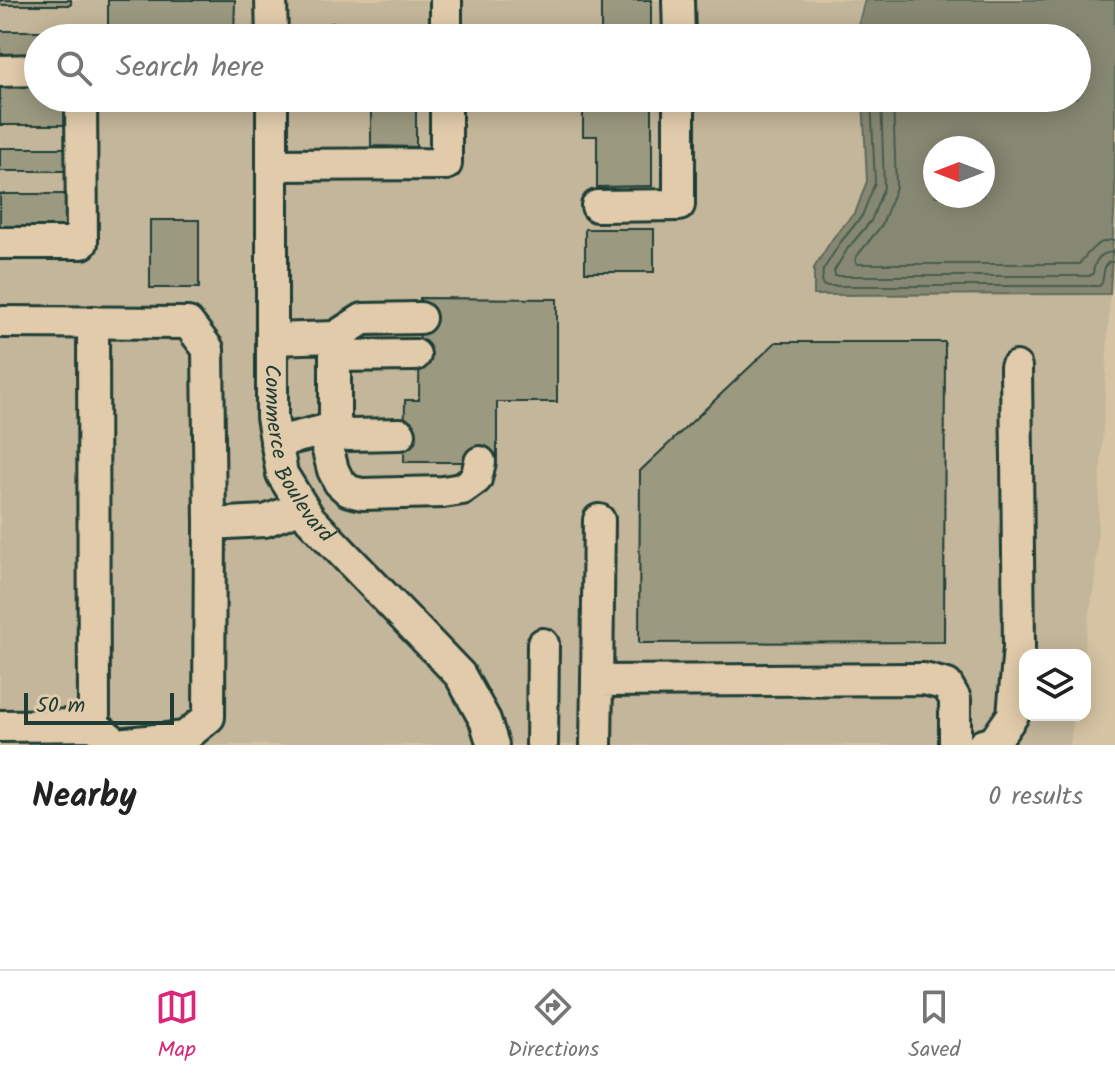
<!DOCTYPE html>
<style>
:root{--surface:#fff;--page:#f6f6f6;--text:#222;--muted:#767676;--line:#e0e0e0;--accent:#db2777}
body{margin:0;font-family:Kalam,sans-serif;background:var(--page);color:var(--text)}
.controls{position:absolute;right:24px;bottom:24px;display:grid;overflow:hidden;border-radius:16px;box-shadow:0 4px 20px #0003}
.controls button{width:72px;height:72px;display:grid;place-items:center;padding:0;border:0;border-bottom:2px solid var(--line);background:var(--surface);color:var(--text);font:40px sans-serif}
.compass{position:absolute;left:923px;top:136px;width:72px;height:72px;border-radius:50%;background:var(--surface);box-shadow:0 4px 20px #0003;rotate:270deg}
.scale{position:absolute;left:24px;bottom:20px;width:150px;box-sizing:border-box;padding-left:8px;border:4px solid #1f3d34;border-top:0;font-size:22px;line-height:28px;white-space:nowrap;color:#1f3d34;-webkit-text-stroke:6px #e1cbab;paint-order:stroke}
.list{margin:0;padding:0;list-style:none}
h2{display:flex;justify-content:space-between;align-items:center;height:104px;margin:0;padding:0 32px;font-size:34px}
h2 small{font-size:26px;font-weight:400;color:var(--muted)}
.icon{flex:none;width:44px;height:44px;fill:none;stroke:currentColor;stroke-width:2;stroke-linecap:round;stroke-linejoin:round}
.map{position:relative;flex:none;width:1115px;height:745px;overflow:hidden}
.search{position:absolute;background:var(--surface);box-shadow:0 4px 20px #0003;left:24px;right:24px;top:24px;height:88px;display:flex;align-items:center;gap:20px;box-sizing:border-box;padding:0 28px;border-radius:44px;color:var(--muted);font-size:30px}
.sheet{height:224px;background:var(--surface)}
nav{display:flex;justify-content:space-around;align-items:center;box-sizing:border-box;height:112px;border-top:2px solid var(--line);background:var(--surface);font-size:22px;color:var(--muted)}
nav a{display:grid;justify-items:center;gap:4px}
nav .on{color:var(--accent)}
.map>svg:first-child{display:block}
</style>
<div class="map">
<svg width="1115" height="745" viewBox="0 0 1115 745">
<rect width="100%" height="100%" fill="#d5c3a4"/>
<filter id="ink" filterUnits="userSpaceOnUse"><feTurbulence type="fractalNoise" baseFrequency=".0125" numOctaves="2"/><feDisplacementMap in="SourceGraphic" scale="16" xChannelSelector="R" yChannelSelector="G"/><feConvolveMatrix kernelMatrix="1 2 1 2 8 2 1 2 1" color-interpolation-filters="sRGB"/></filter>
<g filter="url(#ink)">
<!-- built -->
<path fill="#c4b69a" d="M0 0H865L859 22 860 38H38V98H863L867 181 856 211 833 238 814 268 815 295 1110 294 1095 580 1083 655H1025V715H1074L1070 745H0Z"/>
<!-- water -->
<path fill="#868873" stroke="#5d6a5a" stroke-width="2" fill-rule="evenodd" d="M865 0H1115V195L1110 294 814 295V268L833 238 856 211 867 181 863 98H1077V38H860L859 22ZM935 148H983V196H935Z"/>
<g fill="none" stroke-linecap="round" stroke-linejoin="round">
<!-- shore -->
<path stroke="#485b4d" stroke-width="2" d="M871 98 875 183 862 216 840 243 823 270 822 283 824 286H1099L1102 283 1105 266 1109 262H1115
M881 98 884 187 871 221 848 248 834 271 835 276H1089L1093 274C1094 260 1101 252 1115 252
M893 98 896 187 882 225 857 256 855 260 857 264H1079C1090 251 1096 240 1115 240"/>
</g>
<!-- building -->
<path fill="#9c9981" stroke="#1f3d34" stroke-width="2" d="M0 0H71V5H0Z
M108 0H235L234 38H108Z
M601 0H651V38H601Z
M331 23H416V38H331Z
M0 31H72V38H38V60H0Z
M0 85H38V98H72V125H0Z
M108 98H234V106H107Z
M371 98H416V147L371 146Z
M583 98H652V186L597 187V136H583Z
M0 148H72V171H0Z
M0 194H72V234H0Z
M150 220H199V288H150Z
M585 229H654V272H585Z
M420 298 557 299V402H497V462H404L405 400H419Z
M776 342H945L944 642 639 643 640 471Z"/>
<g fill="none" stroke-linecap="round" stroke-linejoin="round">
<defs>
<g id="minor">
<path d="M271 0 272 38"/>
<path d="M446 0V38"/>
<path d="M678 0 679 38"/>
<path d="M0 71 38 70"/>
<path id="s1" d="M272 98V417L282 474 310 519 460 675 485 720 493 745"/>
<path d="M272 165 446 164V98"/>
<path d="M597 206 679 205V98"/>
<path d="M0 243H82L81 98"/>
<path d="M0 322 188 323 208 349 210 524 265 521 302 507"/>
<path d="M335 337 363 319 420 318"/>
<path d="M272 339 335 337V428L276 442"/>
<path d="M335 356 415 355"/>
<path d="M335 428 348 435 400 434"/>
<path d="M323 431 333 470 339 482 349 491 362 494 443 492 462 489 476 479 480 462"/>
<path d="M597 681 599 520"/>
<path d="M94 725 117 744 185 737 209 717 210 524"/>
<path d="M0 726 94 725 93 322"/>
<path d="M542 745 543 644"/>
<path d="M596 745 597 681 924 679 947 685 955 699V745"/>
<path d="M983 745 994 742 1013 715 1019 647 1016 367"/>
</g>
</defs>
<!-- minor casing -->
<use href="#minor" stroke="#1f3d34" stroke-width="36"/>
<!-- minor -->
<use href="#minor" stroke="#e1cbab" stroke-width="30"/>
</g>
</g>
<g text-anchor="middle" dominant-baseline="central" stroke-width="7" stroke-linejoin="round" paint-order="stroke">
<!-- street labels -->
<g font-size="22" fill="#1f3d34" stroke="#e1cbab">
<text stroke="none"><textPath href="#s1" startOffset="362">Commerce Boulevard</textPath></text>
</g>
</g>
</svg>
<div class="controls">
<button><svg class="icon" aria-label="layers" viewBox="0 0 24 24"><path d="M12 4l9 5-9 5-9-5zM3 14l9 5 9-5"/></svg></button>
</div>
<svg class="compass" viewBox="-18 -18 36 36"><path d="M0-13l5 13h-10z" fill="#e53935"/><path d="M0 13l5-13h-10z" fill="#767676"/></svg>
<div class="scale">50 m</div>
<div class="search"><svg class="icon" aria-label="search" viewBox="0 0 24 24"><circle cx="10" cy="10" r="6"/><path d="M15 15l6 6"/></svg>Search here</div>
</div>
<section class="sheet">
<h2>Nearby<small>0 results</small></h2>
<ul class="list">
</ul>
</section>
<nav>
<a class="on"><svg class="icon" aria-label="map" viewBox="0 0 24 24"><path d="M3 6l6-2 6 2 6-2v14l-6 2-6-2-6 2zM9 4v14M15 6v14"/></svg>Map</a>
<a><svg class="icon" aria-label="directions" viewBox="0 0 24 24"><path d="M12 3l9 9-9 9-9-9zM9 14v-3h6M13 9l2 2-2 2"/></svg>Directions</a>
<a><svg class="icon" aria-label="saved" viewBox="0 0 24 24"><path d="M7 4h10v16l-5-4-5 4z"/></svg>Saved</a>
</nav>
